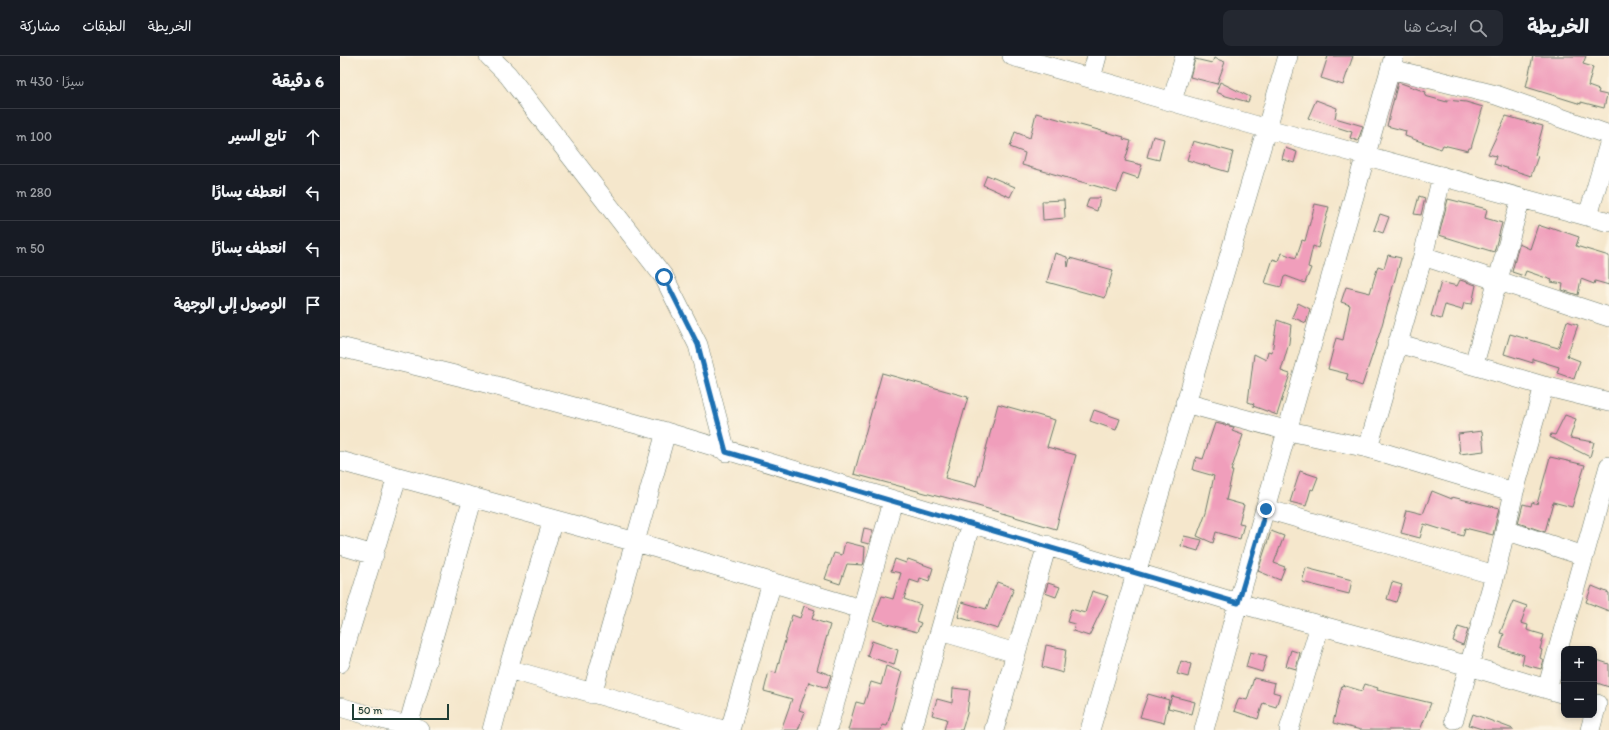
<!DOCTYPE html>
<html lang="ar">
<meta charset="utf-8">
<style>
:root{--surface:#171b24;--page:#242831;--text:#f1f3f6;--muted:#9ea1a6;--line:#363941}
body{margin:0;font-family:Itim,"Playpen Sans Arabic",sans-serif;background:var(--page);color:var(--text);direction:rtl}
.controls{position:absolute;right:12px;bottom:12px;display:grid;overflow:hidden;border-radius:8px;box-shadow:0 2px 6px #0003}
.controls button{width:36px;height:36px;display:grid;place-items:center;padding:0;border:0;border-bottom:1px solid var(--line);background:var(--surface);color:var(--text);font:20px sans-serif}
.scale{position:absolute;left:12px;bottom:10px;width:97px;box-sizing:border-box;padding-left:4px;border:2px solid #1f3d34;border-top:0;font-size:11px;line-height:14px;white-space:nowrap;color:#1f3d34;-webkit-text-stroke:3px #fcf5e5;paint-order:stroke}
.stop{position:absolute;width:12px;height:12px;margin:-9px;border:3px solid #1f6fb2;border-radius:50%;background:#fff}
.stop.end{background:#1f6fb2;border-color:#fff;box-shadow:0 1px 4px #0008}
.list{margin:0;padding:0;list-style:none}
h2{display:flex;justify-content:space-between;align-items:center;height:52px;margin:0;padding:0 16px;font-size:17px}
h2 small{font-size:13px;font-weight:400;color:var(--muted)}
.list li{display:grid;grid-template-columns:26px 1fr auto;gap:12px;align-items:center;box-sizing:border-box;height:56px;padding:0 16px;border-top:1px solid var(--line)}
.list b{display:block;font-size:15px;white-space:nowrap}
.list em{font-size:13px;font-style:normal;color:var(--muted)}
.icon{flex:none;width:22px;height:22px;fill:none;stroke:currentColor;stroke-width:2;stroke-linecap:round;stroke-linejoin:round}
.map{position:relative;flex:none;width:1269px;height:674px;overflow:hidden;direction:ltr}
header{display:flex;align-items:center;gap:24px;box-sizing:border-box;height:56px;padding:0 20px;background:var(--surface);border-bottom:1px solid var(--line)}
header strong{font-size:19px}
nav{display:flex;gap:22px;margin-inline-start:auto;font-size:14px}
.search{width:280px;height:36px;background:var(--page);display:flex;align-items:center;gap:10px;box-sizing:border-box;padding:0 14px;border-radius:8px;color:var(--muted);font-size:15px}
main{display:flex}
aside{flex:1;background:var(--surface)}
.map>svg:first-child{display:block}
</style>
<header>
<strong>الخريطة</strong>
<div class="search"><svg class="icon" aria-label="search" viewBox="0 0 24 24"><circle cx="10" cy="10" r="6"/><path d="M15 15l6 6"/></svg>ابحث هنا</div>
<nav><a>الخريطة</a><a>الطبقات</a><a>مشاركة</a></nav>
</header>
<main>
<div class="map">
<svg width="1269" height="674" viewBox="0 0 1269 674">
<rect width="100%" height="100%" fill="#fcf5e5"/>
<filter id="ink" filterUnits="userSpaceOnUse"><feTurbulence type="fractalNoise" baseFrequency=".025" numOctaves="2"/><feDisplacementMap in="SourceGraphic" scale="8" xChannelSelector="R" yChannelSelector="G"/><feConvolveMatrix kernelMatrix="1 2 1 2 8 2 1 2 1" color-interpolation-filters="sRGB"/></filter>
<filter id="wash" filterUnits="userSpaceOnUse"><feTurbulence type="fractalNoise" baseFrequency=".012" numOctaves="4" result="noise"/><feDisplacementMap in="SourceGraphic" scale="16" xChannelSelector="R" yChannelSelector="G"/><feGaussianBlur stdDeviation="0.9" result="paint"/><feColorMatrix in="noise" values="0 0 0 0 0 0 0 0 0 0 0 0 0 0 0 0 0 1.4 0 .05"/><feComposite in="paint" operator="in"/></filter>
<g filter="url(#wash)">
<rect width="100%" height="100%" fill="#f5e7cc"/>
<g id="blocks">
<!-- building -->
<path fill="#f09ebb" d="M988 0H1013L1003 29 981 22Z
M1193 0H1246L1243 8 1253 11 1248 30 1259 34 1258 37 1267 39 1264 52 1241 46V48L1186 31Z
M874 2 885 6 877 28 850 21 855 3 872 7Z
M880 26 910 41 908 46 886 40 876 36Z
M1058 26 1086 36 1085 40 1107 46V44L1126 46 1143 51 1131 92H1129L1128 95 1103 89 1101 93 1065 80 1066 75 1047 70Z
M976 44 997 52 995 62 1023 70 1018 85 1010 82 1012 76 968 62Z
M696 57 784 81 783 83 791 85 785 105 802 109 798 122 783 117 777 136 682 109 685 97 670 91 675 76 690 82Z
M1166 60 1203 70 1195 99 1198 100 1191 120 1154 108 1156 100 1148 98Z
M813 80 824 83 819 104 807 101Z
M853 85 893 96 888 116 847 104Z
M945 92 957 96 954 107 942 103Z
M647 119 675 131 670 141 643 129Z
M1079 140 1085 142 1081 159 1074 158Z
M749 142H760L757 155 746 151Z
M1108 143 1147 153 1145 162 1162 167 1154 196 1099 179Z
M724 144 725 162 703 164 702 145Z
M975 148 989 151 978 192 973 190 968 211 971 212 965 227 946 220 944 221 941 231 925 227 933 203 939 205 942 197 956 202 962 184 965 185Z
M1040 158 1049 161 1043 177 1034 174Z
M1198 169 1210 173V171L1239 181 1236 190 1269 200V229L1255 225 1254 228 1241 223 1238 239 1222 234 1223 228 1211 226 1212 224 1186 215 1184 220 1172 216 1179 188 1190 193Z
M715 197 727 201 728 211 730 202 773 214 765 242 707 226Z
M1048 199 1061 202 1040 276 1022 330 1006 324 1008 318 988 313 996 282 1003 284 1010 249 1001 246 1006 231 1030 237 1038 210 1044 212Z
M1120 224 1136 229 1132 248 1124 247 1122 254 1105 249 1101 263 1091 260 1101 226 1117 230Z
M958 247 970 253 966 267 952 261Z
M937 264 951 269 949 287 941 315 950 318 937 359 913 350 914 348 908 346 914 298 926 304 928 295 932 296Z
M1227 265 1238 269 1227 300 1240 305 1234 323 1217 317 1219 311 1193 303V307L1164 298 1170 278 1218 292Z
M542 317 628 341 605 422 636 430 658 348 715 364 707 391 736 399 716 473 631 448 600 440V441L514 418Z
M754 354 780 363 776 374 750 365Z
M1225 359 1236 363 1230 382 1254 386 1250 401 1210 381 1211 378 1215 379Z
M875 367 894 371 892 375 903 379 891 415H893L886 444 904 449 899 467 904 468 900 483 876 476 873 487 857 480 866 456 874 420 853 414 856 401 863 403Z
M1142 375 1144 395 1120 398 1118 378Z
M1210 401 1245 409 1232 451 1213 446 1205 476 1178 467 1183 448 1191 450 1192 446 1197 448Z
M960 415 978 421 973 434 971 433 966 450 950 446Z
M1092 435 1112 443V441L1159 452 1153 479 1125 472 1123 480 1084 468 1080 482 1061 477 1067 454 1083 458Z
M524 472 533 474 529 488 521 486Z
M931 475 944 480 934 507 945 511 940 524 918 515Z
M844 480 862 484 858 495 841 490Z
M505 486 525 491 524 506 523 509 507 508 500 528 485 523 494 497 502 499Z
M555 503 566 507 568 503 593 512 589 525 580 522 579 527 570 524 564 543 581 549 576 565 581 567 577 576 533 564 542 540 553 543 561 517 551 515Z
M966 512 1012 524 1009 538 962 526Z
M657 526 674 532 658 573 618 561 622 546 646 553Z
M1052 526 1062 529 1056 546 1047 543Z
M708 527 720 531 716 541 705 537Z
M1252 530 1269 537V555L1246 546Z
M752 535 768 540 749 580 733 575 735 568 727 566 731 553 745 557Z
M1173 545 1187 550 1181 567 1188 569 1187 574 1204 579 1200 593 1202 594 1200 602 1204 604 1201 613 1182 608 1184 599 1160 592 1164 578 1160 577Z
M464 550 475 554 472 563 490 569 477 614 491 619 487 632 469 626 459 654 465 656 458 674H441L452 643 424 635 429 615 436 617 452 559 460 562Z
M1118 571 1128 574 1123 589 1113 585Z
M532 585 558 594 554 609 527 600Z
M706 589 726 593 723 617 702 611Z
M951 594 960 597 956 613 946 610Z
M910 596 927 600 922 616 906 611Z
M1254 603 1269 608V631L1254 626Z
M841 605 851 608 848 621 837 618Z
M546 610 562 616 547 670 542 669 541 674H508L516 646 524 648 531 626 541 629Z
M914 622 935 627 933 636 940 638 936 651 923 647 918 663 894 655 899 642 907 644Z
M1025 628 1038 632 1037 634 1091 647 1080 674H1021L993 667 1002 629 1022 635Z
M613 632 630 634 627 658 622 674H604L607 663 592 659 597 643 612 647Z
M808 638 829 644 824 667 800 661Z
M832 640 855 646 852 658 828 652Z
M1133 658 1173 673V674H1145L1129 669Z"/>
</g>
</g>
<g filter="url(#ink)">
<use href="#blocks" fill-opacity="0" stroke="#6a7869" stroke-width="1"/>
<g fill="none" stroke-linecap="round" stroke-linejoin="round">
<defs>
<path id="minor" d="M149 0 168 19 324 221 358 289 386 396
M672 0 928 73 1269 166
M1051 13 1156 39 1269 79
M751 22 757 0
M832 45 845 0
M1248 160 1269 88
M1083 200 1269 261
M1057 287 1204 330 1269 346
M0 291 135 324 326 376 898 547 1129 610 1224 638
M1134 308 1181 142
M845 347 949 375 1028 392 1174 436
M1028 392 1083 200 1102 120
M0 405 296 486 521 553
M926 453 1155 519
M1165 474 1244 500
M0 489 34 499
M600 575 631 467
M0 607 57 421
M168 613 383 674
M1207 633 1269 410
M252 638 326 376
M0 651 80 674
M1114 663 1155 519 1174 436 1204 330
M68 670 133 441
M152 674 168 613 213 464
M390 674 432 526
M487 674 553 445
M572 674 600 575 676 597
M654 674 707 489
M750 674 948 0
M864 674 898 547 1054 0
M949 674 980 569
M1250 674 1257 648"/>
</defs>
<!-- minor casing -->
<use href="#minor" stroke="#6a7869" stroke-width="20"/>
<!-- minor -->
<use href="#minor" stroke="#fff" stroke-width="19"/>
</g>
</g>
<g fill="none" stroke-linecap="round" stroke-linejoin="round" filter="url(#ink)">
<!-- route -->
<path stroke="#1f6fb2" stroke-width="5" d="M324 221 358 289 386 396 898 547 926 453"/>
</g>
</svg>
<div class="controls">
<button>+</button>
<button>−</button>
</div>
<div class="scale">50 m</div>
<div class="stop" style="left:324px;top:221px"></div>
<div class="stop end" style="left:926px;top:453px"></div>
</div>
<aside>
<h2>6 دقيقة<small>سيرًا · 430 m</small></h2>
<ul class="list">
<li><svg class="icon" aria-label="ahead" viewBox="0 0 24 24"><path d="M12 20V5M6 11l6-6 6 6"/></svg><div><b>تابع السير</b></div><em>100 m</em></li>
<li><svg class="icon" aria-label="left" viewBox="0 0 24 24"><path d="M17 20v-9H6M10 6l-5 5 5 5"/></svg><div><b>انعطف يسارًا</b></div><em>280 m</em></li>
<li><svg class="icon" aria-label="left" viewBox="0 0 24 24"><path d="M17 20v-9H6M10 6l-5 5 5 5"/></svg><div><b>انعطف يسارًا</b></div><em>50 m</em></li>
<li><svg class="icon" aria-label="arrive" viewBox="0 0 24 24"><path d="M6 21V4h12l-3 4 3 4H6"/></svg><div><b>الوصول إلى الوجهة</b></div></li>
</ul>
</aside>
</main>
